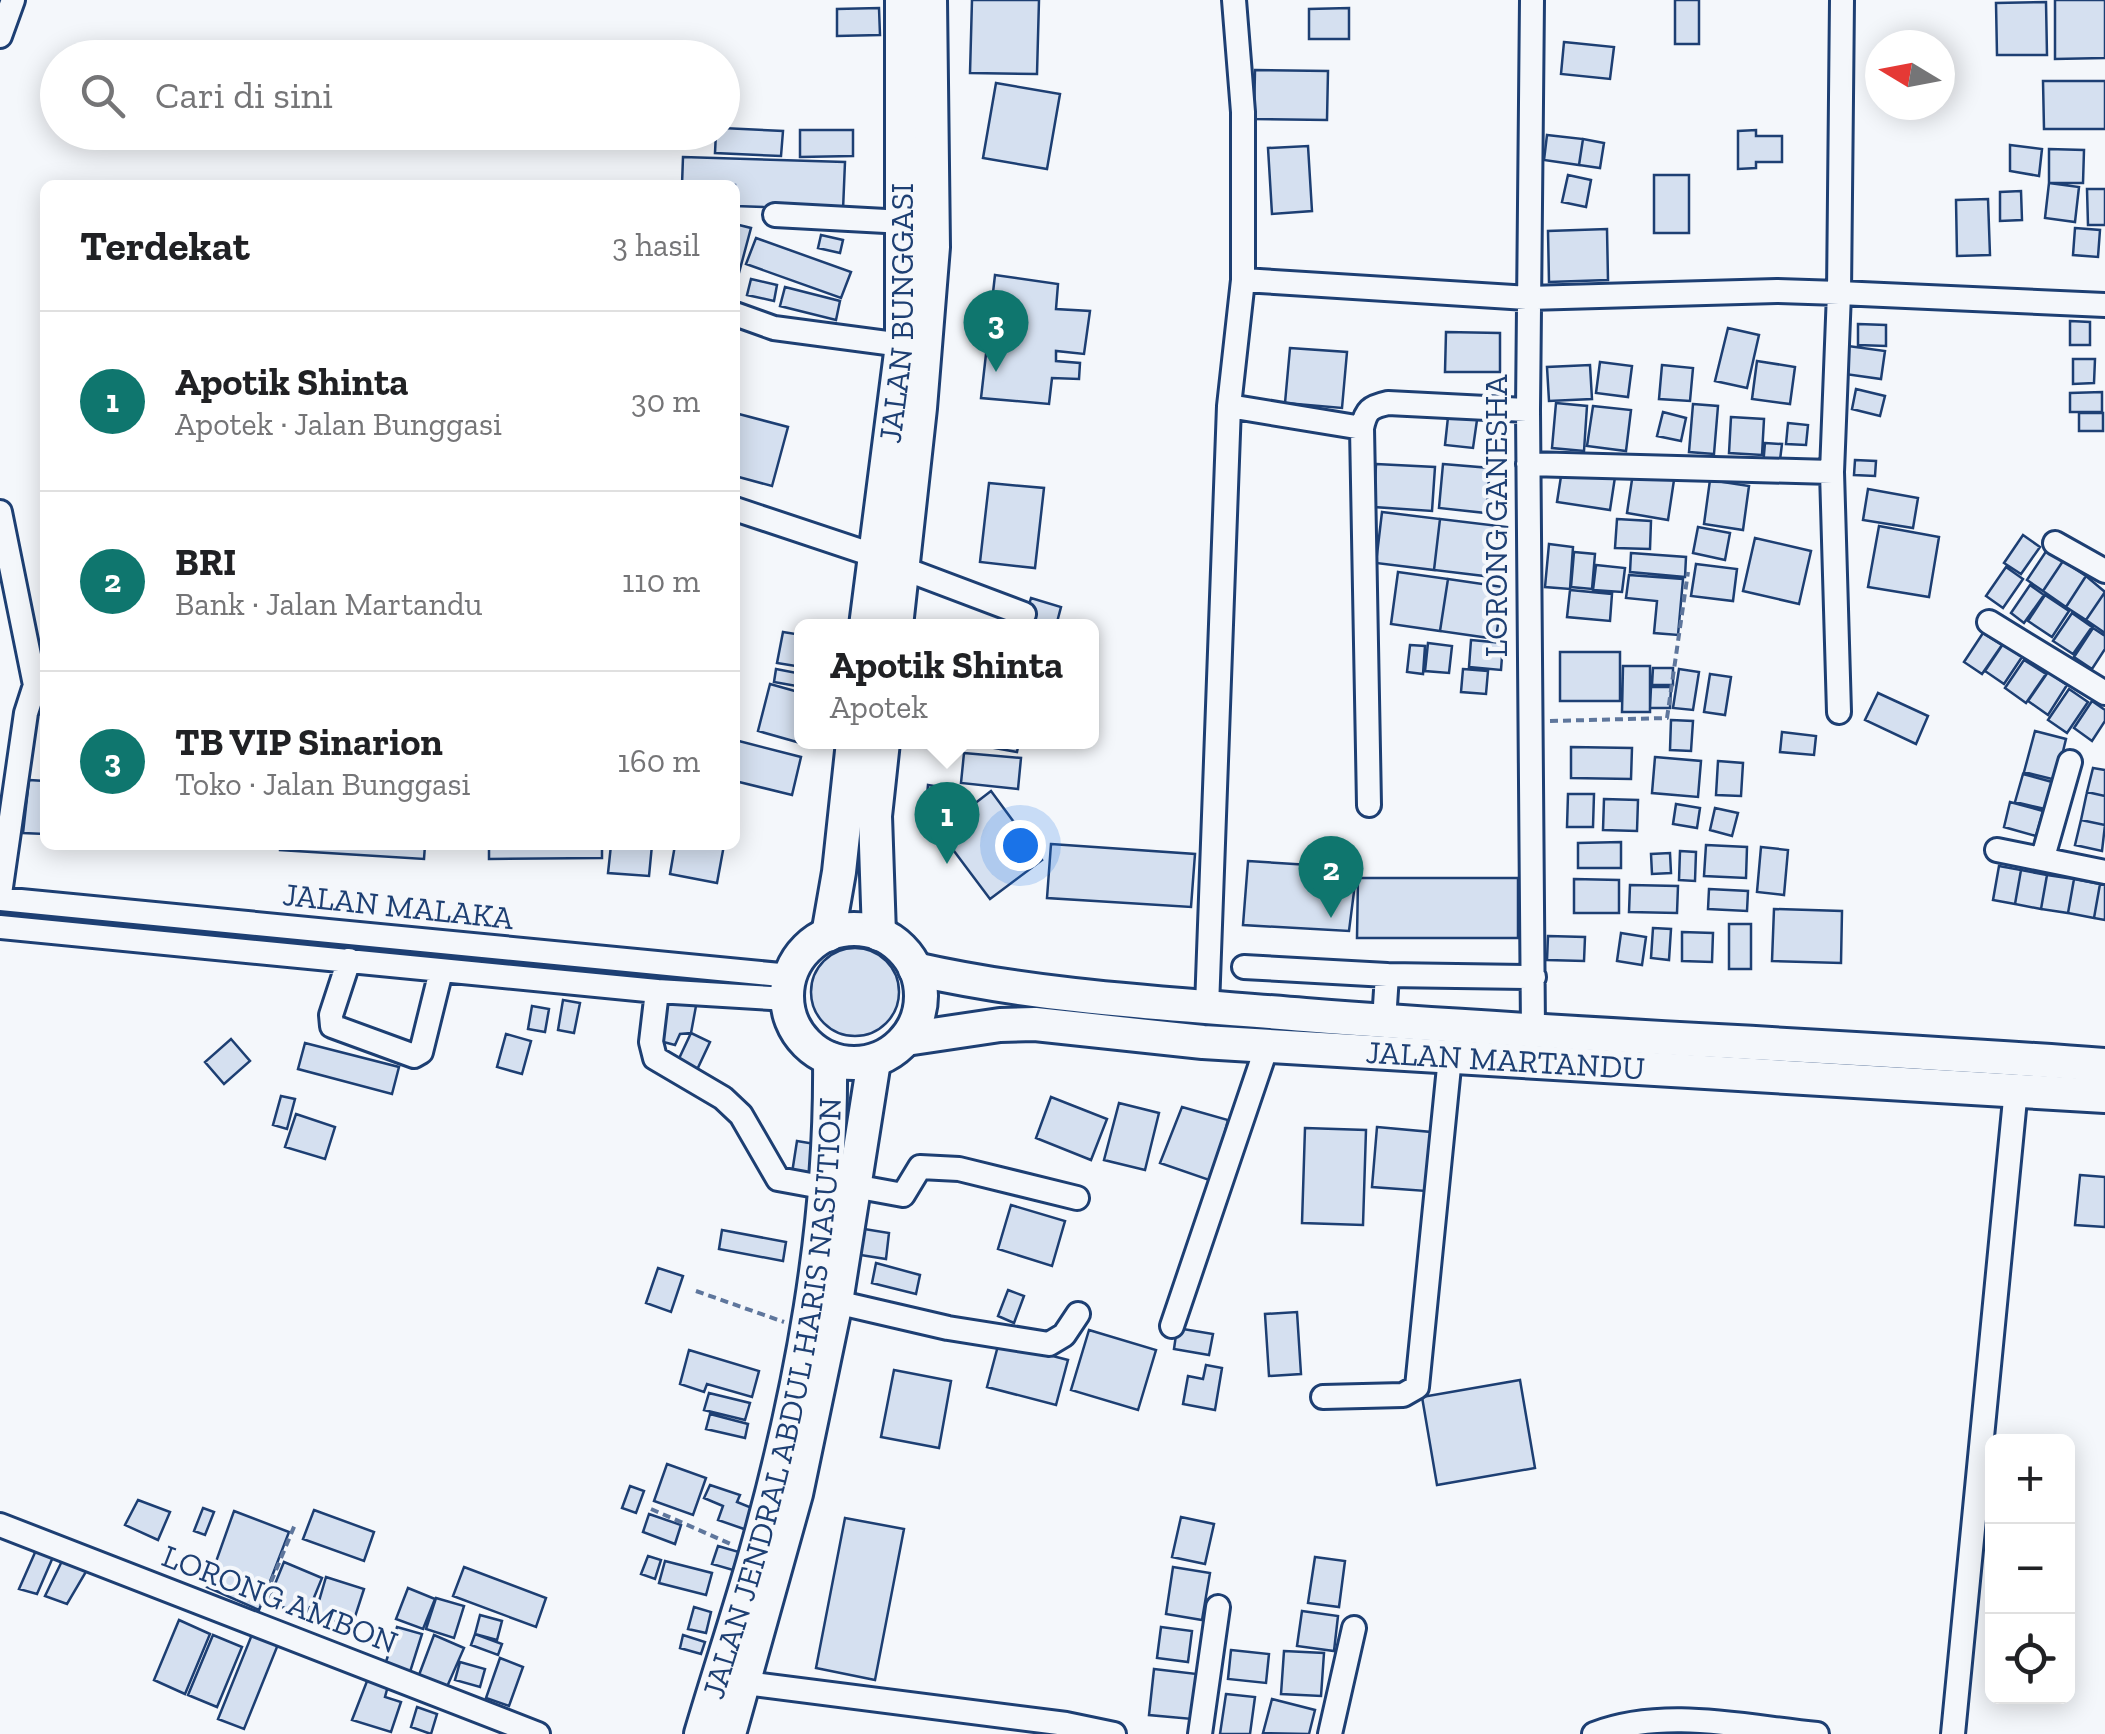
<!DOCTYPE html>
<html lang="id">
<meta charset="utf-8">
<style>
:root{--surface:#fff;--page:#f2f2f2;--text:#202124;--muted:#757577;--line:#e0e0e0;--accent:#0f766e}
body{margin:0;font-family:"Zilla Slab",serif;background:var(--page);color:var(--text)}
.controls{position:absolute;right:30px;bottom:30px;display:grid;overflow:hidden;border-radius:15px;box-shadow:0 5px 25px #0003}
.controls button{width:90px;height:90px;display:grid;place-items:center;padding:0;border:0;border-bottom:2px solid var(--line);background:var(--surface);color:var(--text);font:50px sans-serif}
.compass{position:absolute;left:1865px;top:30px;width:90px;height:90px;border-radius:50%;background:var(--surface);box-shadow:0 5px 25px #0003;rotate:280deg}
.you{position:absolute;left:1020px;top:845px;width:35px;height:35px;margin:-25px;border:8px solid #fff;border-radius:50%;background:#1a73e8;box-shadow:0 0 0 15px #1a73e833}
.badge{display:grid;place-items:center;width:65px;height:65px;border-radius:50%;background:var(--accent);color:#fff;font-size:32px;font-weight:700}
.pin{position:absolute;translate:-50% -82px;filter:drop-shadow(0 2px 5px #0008)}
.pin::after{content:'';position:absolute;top:52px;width:35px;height:30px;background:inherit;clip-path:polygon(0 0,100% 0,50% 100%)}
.popup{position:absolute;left:794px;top:619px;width:305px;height:130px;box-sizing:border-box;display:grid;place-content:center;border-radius:15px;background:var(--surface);filter:drop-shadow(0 2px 8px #0005);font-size:32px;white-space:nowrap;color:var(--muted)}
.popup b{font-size:38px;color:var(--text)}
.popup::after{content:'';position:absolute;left:50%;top:100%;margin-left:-20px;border:20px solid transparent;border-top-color:var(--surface)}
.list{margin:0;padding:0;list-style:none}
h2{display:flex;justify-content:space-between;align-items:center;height:130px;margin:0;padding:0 40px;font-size:42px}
h2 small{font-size:32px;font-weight:400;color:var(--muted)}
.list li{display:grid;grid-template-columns:65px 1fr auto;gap:30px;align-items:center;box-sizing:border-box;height:180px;padding:0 40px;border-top:2px solid var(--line)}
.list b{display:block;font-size:38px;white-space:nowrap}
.list p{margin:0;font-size:32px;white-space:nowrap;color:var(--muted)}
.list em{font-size:32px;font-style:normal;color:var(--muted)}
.icon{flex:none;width:55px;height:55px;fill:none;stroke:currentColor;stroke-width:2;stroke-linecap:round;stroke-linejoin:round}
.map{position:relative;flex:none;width:2105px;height:1734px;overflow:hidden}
.search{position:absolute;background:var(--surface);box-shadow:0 5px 25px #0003;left:40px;top:40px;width:700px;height:110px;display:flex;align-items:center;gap:25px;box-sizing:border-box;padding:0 35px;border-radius:55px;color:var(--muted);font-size:38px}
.panel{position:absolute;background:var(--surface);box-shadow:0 5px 25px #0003;left:40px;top:180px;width:700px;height:670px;border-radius:15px}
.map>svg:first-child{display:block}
</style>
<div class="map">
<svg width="2105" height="1734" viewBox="0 0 2105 1734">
<rect width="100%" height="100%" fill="#f4f7fb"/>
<!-- building -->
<path fill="#d5e0f0" stroke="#1d3f73" stroke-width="2.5" d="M972 0H1039L1037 74 970 73Z
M1675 0H1699V44H1675Z
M2055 0H2105V58L2055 59Z
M2046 2 2047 55H1997L1996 3Z
M879 8 880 35 837 36V9Z
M1349 8V39H1309V9Z
M1564 42 1614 47 1610 79 1561 74Z
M1255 70 1328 71 1327 120 1254 119Z
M2043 81H2105V129H2044Z
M996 83 1060 94 1047 169 983 158Z
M722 128 783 131 781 156 715 153 716 132H722Z
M800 130H853V156L800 157Z
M1756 130V136H1782V162H1756V168L1738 169V131Z
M1547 135 1583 139 1579 165 1544 160Z
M1583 139 1604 143 1600 168 1579 165Z
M2010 145 2042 149 2039 176 2010 171Z
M1308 146 1312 211 1272 214 1268 148Z
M2049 149 2084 150 2083 183H2049Z
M683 157 845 162 843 210 735 206V185H682Z
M1568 175 1591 180 1586 207 1562 202Z
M1654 175H1689V233H1654Z
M2049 183 2079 187 2075 222 2045 218Z
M2087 189H2105V225H2088Z
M2021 191 2022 220 2000 221V192Z
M1988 199 1990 255 1957 256 1956 200Z
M735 224 751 228 736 284H735Z
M2075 228 2100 230 2098 257 2073 255Z
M1607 229 1608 280 1549 282 1548 231Z
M821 235 843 240 840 253 818 248Z
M756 238 851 272 841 298 746 264Z
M995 275 1058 284 1056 309 1090 311 1084 354 1056 351V361L1080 363 1079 379 1052 378 1049 404 981 398Z
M751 279 777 285 774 301 747 295Z
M785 287 840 301 836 320 780 306Z
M2070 321 2090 322V345H2070Z
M1858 324 1886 325V346L1858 345Z
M1728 328 1759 335 1747 388 1715 381Z
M1446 332 1500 333V372H1445Z
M1848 346 1885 351 1881 379 1845 374Z
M1290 348 1347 352 1342 408 1285 403Z
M2073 359H2095L2094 383 2073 384Z
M1757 361 1795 367 1790 404 1752 399Z
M1600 362 1632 366 1628 397 1596 393Z
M1590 365 1592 399 1549 401 1547 367Z
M1662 365 1693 368 1690 401 1659 399Z
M1856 389 1885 396 1880 416 1852 409Z
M2102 392V412H2070V393Z
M1556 403 1587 406 1584 451 1552 448Z
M1693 404 1718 406 1714 454 1689 452Z
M1593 406 1631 410 1626 451 1587 446Z
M1663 412 1686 418 1681 441 1657 436Z
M735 413 788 427 772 486 735 476Z
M2079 413H2103V431H2079Z
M1448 417 1477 420 1473 448 1445 445Z
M1731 417 1764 419 1762 455 1729 453Z
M1788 423 1808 425 1806 445 1786 444Z
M1765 443 1782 444 1779 468 1763 466Z
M1855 460 1876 461 1875 476 1854 475Z
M1376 464 1435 467 1432 511 1374 507Z
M1443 464 1490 468 1486 513 1439 508Z
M1562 470 1615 477 1610 510 1557 502Z
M1633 473 1674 480 1668 520 1627 513Z
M1710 480 1749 486 1743 530 1704 524Z
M989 483 1044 488 1035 568 980 562Z
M1868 489 1918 498 1913 528 1863 520Z
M1382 512 1440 519 1434 570 1376 563Z
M1440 519 1507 527 1501 578 1434 570Z
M1617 519 1651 521 1650 549 1615 548Z
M1879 526 1939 537 1929 597 1868 587Z
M1698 527 1730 533 1725 560 1693 553Z
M2023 535 2040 547 2021 574 2004 563Z
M1755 538 1811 551 1799 604 1743 591Z
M1549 544 1573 547 1570 589 1545 587Z
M2047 550 2063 561 2043 591 2027 580Z
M1574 552 1595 554 1592 589 1571 587Z
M1631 553 1686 557 1685 577 1630 572Z
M2063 561 2086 576 2066 607 2043 591Z
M1696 564 1737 569 1733 601 1691 596Z
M1596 565 1625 568 1622 592 1593 590Z
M2006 567 2023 579 2003 608 1986 596Z
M1398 572 1448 579 1440 631 1391 624Z
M1629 575 1683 579 1678 635 1654 633 1657 601 1626 598Z
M2086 576 2105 592 2086 620 2066 607Z
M1448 579 1503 587 1496 639 1440 631Z
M2030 585 2044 595 2024 623 2011 613Z
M1570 590 1612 594 1610 621 1567 617Z
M2105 592V633L2086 620Z
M2045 595 2069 611 2052 637 2028 621Z
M1031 598 1061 607 1056 626 1023 625Z
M2072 613 2092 627 2073 654 2053 641Z
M2093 628 2105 636V649L2092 669 2074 657Z
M783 632 802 635V667L777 663Z
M1983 633 2002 645 1982 674 1964 662Z
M1471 640 1503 643 1501 670 1469 667Z
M1428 643 1452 646 1449 673 1425 671Z
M2003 644 2022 657 2004 684 1985 671Z
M1410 645 1425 646 1423 674 1407 672Z
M1560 652H1620V701H1560Z
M2024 660 2046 674 2026 703 2005 688Z
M1623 666H1650V712H1622Z
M1653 668H1673V685H1652Z
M776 669 802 674V687L774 682Z
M1463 669 1488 671 1486 694 1461 692Z
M1679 669 1699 672 1693 710 1673 708Z
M2048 672 2067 685 2048 715 2028 701Z
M1710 674 1731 677 1725 715 1704 712Z
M770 684 802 693 804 744 758 731Z
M1651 687H1671L1670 708H1650Z
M2069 689 2088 702 2067 733 2048 720Z
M1878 693 1928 716 1916 744 1865 720Z
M2092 701 2105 710V721L2092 741 2074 728Z
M1671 720 1693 721 1691 751 1670 750Z
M2035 731 2066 739 2056 780 2024 772Z
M1782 732 1816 736 1814 755 1780 752Z
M735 740 801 757 792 795 735 781Z
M961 742H1019L1017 752Z
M1571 747 1632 748 1631 779 1571 778Z
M964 753 1021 758 1018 789 961 783Z
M1655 757 1701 761 1698 797 1652 793Z
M1718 761 1743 763 1741 796 1716 795Z
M2093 768 2105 770V796L2087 792Z
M2023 774 2052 782 2045 809 2015 802Z
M29 780 45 781V834L23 833Z
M928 785 941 787 937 829 924 828Z
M991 791 1042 860 990 899 939 831Z
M2087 792 2105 796V825L2081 820Z
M1568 794H1594L1593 827H1567Z
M1604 799 1638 800 1637 831 1603 830Z
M2010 802 2043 811 2036 836 2004 827Z
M1676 804 1700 808 1697 828 1673 824Z
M1715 808 1738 813 1732 836 1710 830Z
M2081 820 2105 825 2102 851 2075 845Z
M1621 842V868H1578V843Z
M1051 844 1195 854 1191 907 1047 898Z
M280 845H425L424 859 280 850Z
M489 845H602V858L489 859Z
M611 845H652L649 876 608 873Z
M675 845H724L717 883 670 874Z
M1706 845 1747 847 1746 878 1704 876Z
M1761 847 1788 850 1784 895 1757 892Z
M1680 851 1696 852 1695 881 1679 880Z
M1670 853 1671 873 1652 874 1651 854Z
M1248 861 1357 868 1349 931 1243 925Z
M1999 866 2021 870 2015 904 1993 900Z
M2021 870 2047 875 2041 909 2015 904Z
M2047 875 2074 879 2068 913 2041 909Z
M1358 878H1518V938H1357Z
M1574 879 1619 880V913H1574Z
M2074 879 2100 884 2094 918 2068 913Z
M2100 884 2105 885V920L2094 918Z
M1630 885 1678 886 1677 913 1629 912Z
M1709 889 1748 891 1747 911 1708 909Z
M1774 909 1842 911 1841 963 1772 961Z
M1729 924H1751V969H1729Z
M1653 928 1671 929 1669 960 1651 958Z
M1682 932 1713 933 1712 962 1682 961Z
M1621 933 1646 937 1642 965 1617 961Z
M1548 936 1585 937 1584 961 1547 960Z
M811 992a44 44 0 1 1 88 0a44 44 0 1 1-88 0Z
M662 998 696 1006 691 1033 680 1034 675 1045 652 1039Z
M563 1000 580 1003 574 1033 558 1030Z
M532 1006 549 1009 545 1032 528 1029Z
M691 1033 710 1042 695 1074 676 1065Z
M506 1034 531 1041 522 1074 497 1067Z
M231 1039 250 1061 224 1084 205 1062Z
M305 1043 399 1067 392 1094 298 1069Z
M281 1096 295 1099 287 1129 273 1125Z
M1051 1097 1107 1119 1091 1160 1036 1138Z
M1119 1103 1159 1113 1145 1170 1104 1160Z
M1182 1107 1228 1120 1212 1181 1160 1163Z
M296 1114 335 1127 325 1159 285 1147Z
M1377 1127 1431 1132 1426 1191 1372 1187Z
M1305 1128 1366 1130 1363 1225 1302 1223Z
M797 1141 815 1144 809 1176 792 1173Z
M2080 1175 2105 1177V1227L2075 1225Z
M1011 1205 1065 1221 1052 1266 998 1249Z
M852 1227 889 1233 886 1259 848 1253Z
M722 1230 786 1242 783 1261 719 1249Z
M876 1263 920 1275 916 1294 872 1283Z
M658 1268 683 1276 671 1312 646 1303Z
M1008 1290 1024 1296 1014 1323 998 1316Z
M1297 1312 1301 1374 1269 1376 1265 1314Z
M1177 1328 1213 1334 1209 1355 1174 1349Z
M1089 1330 1156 1350 1138 1410 1071 1390Z
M999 1342 1068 1360 1056 1405 987 1387Z
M689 1350 759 1371 752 1397 707 1384 704 1392 680 1384Z
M1206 1365 1222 1368 1215 1410 1183 1404 1188 1376 1203 1379Z
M894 1370 951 1381 939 1448 881 1437Z
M1520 1380 1535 1468 1437 1485 1422 1397Z
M709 1393 750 1403 745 1420 704 1410Z
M710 1414 748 1424 745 1438 706 1429Z
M667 1464 706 1478 693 1515 654 1501Z
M710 1485 740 1495 737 1502 752 1508 747 1530 718 1520 723 1506 704 1498Z
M630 1486 644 1491 636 1513 622 1508Z
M138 1500 170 1512 158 1540 125 1525Z
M203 1508 214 1512 205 1535 194 1531Z
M314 1510 374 1532 364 1561 303 1539Z
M234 1511 289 1532 259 1610 207 1587Z
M649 1514 681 1525 675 1544 643 1532Z
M1181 1517 1214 1524 1205 1564 1172 1557Z
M845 1518 904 1529 875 1680 816 1668Z
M718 1546 739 1552 733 1570 712 1564Z
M37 1548 53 1557 37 1594 19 1589Z
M648 1556 661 1560 655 1579 641 1574Z
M64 1557 87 1570 67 1604 45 1596Z
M1315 1557 1345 1561 1339 1607 1308 1603Z
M665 1561 712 1573 706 1595 659 1583Z
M284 1562 322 1578 306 1617 268 1601Z
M464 1567 546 1598 536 1627 453 1596Z
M1173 1567 1210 1573 1202 1620 1166 1614Z
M326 1577 364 1589 352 1626 315 1615Z
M408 1588 435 1599 423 1629 396 1619Z
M436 1598 464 1606 454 1638 426 1629Z
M694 1607 711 1612 706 1633 688 1629Z
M1302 1611 1338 1616 1334 1651 1297 1646Z
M480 1615 502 1621 497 1640 475 1634Z
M179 1620 210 1634 185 1694 154 1680Z
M397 1627 422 1634 410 1672 385 1665Z
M1161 1627 1192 1631 1188 1662 1157 1658Z
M253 1632 279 1642 244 1729 218 1719Z
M475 1634 502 1644 498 1655 471 1645Z
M213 1635 242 1647 217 1707 188 1695Z
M434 1635 464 1648 446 1689 419 1675Z
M683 1635 705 1642 701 1654 680 1648Z
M1231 1650 1269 1654 1266 1683 1228 1679Z
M1284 1651 1324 1653 1321 1696 1281 1694Z
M500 1658 523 1667 509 1706 486 1698Z
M460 1662 485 1669 480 1687 455 1680Z
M1154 1669 1197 1674 1192 1719 1149 1715Z
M369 1676 389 1682 385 1697 401 1702 391 1732 352 1720Z
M1226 1694 1255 1697 1250 1734H1220Z
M1272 1699 1315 1710 1309 1734 1263 1733Z
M417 1707 437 1714 431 1734 411 1727Z"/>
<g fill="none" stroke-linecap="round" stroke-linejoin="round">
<defs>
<path id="minor" d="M1532 0 1528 410 1533 1031
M1842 0 1839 293 2105 305
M0 36 13 0
M775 215 904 222
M1243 280 1528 298 1777 291 1839 293 1832 472 1839 712
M735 314 774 328 902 345
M1229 406 1362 428
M1528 464 1832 472
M735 509 873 555
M0 512 35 685
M2055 543 2105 571
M902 568 1024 614
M1989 622 2105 693
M1369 805 1362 428C1366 410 1370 407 1388 403L1528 410
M1997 850 2105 872
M2043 857 2070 762
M0 894 26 713 35 685 45 675
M0 899 791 976
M0 927 657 991 788 999
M349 960 331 1015 332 1026 414 1056 421 1052 441 971
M1244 967 1387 975 1534 977
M657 991 651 1042 655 1058 723 1098 741 1115 778 1179 827 1188
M1207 1007 1229 406 1243 280V112L1234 0
M1384 1021 1387 975
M854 1186 903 1195 920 1167 959 1169 1077 1198
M836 1302 948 1328 1049 1344 1064 1335 1078 1314
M1172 1326 1267 1046
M1323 1397 1403 1395 1417 1387 1450 1057
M0 1525 538 1734
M746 1683 1066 1724 1114 1734
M1200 1734 1218 1607
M1330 1734 1354 1628
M1594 1734C1664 1707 1745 1727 1817 1734
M1953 1734 2016 1089"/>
<g id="highway">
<path id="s1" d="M866 626 902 345V0"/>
<path d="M896 626 920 408 933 247 930 0"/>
<circle cx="854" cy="996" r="67"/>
<path d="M879 934 875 816 883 742"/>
<path d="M828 935 839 872 853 742"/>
<path d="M915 969C1043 998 1175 1004 1305 1015 1571 1036 1839 1045 2105 1065"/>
<path id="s2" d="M906 1039 1000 1025 1035 1024 1203 1042 2105 1096"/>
<path id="s3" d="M701 1734C719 1673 739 1613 756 1553 801 1392 832 1226 830 1059"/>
<path d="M729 1734 796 1494 836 1302 874 1061"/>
</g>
</defs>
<!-- minor casing -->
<use href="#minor" stroke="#1d3f73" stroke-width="28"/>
<!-- highway casing -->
<use href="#highway" stroke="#1d3f73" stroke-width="38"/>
<!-- path -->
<path stroke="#5e769c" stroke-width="4" stroke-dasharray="8 5" stroke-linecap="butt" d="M1550 721 1667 718 1688 572
M696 1291 784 1322
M651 1509 733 1545
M261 1606 296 1522"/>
<!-- minor -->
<use href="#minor" stroke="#f4f7fb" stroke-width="22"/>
<!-- highway -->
<use href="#highway" stroke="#f4f7fb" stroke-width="32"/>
</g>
<g text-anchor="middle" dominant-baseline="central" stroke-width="8" stroke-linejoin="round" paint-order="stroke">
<!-- street labels -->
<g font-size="32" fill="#1d3f73" stroke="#f4f7fb">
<text stroke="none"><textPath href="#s1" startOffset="315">JALAN BUNGGASI</textPath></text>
<text transform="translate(1496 516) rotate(-90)">LORONG GANESHA</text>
<text transform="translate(398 906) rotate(6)">JALAN MALAKA</text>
<text stroke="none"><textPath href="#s2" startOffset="602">JALAN MARTANDU</textPath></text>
<text stroke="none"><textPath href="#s3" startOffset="345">JALAN JENDRAL ABDUL HARIS NASUTION</textPath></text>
<text transform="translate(280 1599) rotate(21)">LORONG AMBON</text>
</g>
</g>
</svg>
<div class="controls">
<button>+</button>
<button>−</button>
<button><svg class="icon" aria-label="locate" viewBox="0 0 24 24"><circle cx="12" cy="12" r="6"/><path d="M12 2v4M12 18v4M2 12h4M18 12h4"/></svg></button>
</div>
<svg class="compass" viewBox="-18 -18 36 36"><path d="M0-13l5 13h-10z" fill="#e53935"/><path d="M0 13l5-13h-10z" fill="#757577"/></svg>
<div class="you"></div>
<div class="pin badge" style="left:947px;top:864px">1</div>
<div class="popup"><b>Apotik Shinta</b>Apotek</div>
<div class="pin badge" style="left:1331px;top:918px">2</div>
<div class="pin badge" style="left:996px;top:372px">3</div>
<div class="search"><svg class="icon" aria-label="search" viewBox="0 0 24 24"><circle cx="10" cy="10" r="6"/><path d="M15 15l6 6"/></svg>Cari di sini</div>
<section class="panel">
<h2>Terdekat<small>3 hasil</small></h2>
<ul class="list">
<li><span class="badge">1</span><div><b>Apotik Shinta</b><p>Apotek · Jalan Bunggasi</p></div><em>30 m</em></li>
<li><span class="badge">2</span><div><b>BRI</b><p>Bank · Jalan Martandu</p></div><em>110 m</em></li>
<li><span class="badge">3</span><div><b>TB VIP Sinarion</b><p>Toko · Jalan Bunggasi</p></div><em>160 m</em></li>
</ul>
</section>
</div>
